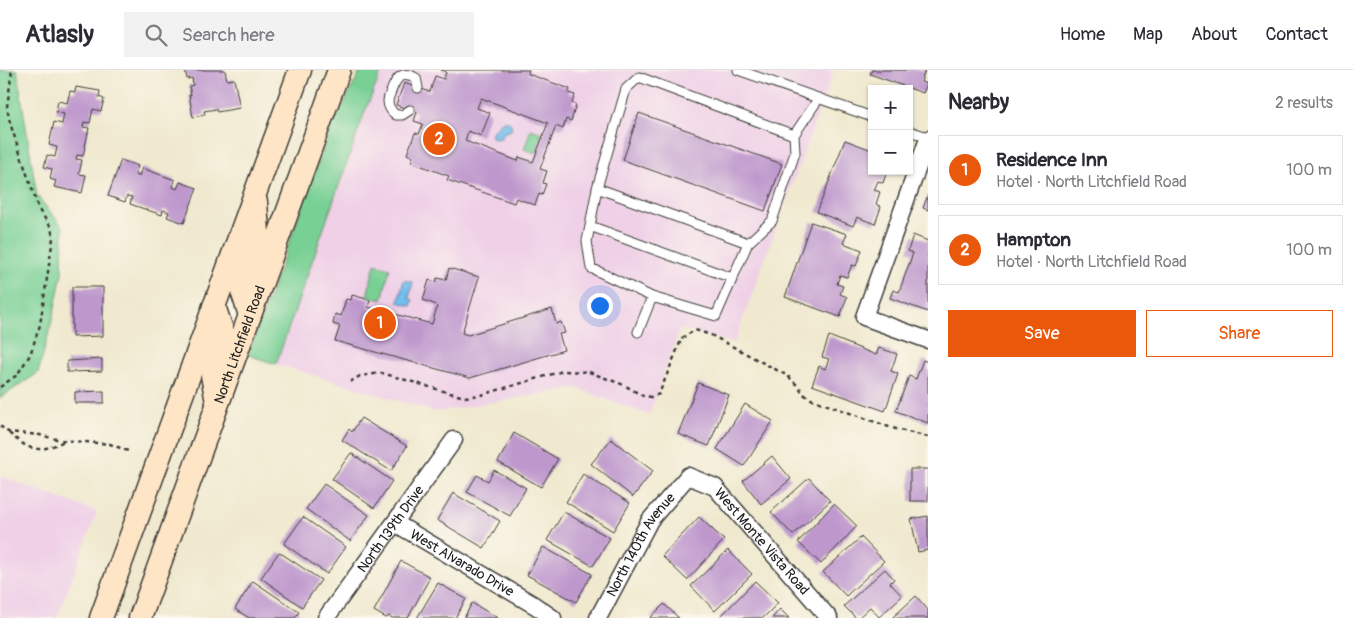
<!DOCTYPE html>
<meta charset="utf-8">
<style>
:root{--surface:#fff;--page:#f2f2f3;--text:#2b2b33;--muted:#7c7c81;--line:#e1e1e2;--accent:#ea580c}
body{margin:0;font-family:Pangolin,sans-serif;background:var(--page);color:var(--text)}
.controls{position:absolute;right:15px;top:15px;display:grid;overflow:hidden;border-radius:0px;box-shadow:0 1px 4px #0004}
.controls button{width:45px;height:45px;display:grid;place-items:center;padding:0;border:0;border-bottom:1px solid var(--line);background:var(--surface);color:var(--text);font:25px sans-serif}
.you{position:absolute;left:599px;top:235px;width:18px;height:18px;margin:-12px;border:4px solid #fff;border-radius:50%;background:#1a73e8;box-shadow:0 0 0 8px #1a73e833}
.badge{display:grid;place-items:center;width:32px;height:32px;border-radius:50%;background:var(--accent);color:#fff;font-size:16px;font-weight:700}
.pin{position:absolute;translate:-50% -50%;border:2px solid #fff;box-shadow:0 1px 5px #0006}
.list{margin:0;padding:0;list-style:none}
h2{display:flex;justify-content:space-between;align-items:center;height:65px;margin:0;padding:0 20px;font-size:21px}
h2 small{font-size:16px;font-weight:400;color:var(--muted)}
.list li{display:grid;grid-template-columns:32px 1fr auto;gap:15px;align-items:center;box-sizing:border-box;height:70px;margin:0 10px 10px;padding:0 10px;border:1px solid var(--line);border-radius:0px}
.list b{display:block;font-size:19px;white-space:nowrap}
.list p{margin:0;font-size:16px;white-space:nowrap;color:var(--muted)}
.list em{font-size:16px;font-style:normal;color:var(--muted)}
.actions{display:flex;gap:10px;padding:15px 20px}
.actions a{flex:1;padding:11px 0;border:1px solid var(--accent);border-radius:0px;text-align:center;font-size:18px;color:var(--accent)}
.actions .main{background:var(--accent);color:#fff}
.icon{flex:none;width:28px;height:28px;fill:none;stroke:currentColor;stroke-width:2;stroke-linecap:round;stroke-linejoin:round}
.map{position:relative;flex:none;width:928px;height:548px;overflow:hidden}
header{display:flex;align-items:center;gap:30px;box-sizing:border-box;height:70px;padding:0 25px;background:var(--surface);border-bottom:1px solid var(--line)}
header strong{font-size:24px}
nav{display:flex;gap:28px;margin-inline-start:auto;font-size:18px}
.search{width:350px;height:45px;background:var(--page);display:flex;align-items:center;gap:12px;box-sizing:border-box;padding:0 18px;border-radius:0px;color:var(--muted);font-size:19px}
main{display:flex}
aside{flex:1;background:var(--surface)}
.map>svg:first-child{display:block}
</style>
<header>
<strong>Atlasly</strong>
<div class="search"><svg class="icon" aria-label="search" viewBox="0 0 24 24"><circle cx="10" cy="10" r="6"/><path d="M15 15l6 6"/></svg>Search here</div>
<nav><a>Home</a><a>Map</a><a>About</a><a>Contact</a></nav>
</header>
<main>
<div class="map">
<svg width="928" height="548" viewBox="0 0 928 548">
<rect width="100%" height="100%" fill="#fbf7ec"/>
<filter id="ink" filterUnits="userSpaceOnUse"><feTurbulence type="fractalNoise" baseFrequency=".02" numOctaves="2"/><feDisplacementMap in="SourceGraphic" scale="10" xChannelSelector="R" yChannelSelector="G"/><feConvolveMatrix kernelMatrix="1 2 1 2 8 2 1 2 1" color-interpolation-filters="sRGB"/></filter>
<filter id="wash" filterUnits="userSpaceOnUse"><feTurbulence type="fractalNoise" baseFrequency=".0096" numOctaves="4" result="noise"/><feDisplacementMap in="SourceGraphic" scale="20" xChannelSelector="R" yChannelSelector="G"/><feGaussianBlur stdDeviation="1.12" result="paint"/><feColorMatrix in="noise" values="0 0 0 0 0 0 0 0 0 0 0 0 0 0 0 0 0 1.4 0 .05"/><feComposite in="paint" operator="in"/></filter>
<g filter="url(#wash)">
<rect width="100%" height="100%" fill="#f0e9cf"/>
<!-- built -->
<path fill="#efd0e7" d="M382 0H834L734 273 680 259 649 345 576 318 436 342 276 294 364 44Z
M0 406 97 442 57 548H0Z"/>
<!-- green -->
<path fill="#78d094" stroke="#4a7658" d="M0 0H17L37 126 63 157 62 204 53 247 38 303 0 328Z
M361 0H382L364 44 276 294 248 285 329 63Z
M531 59 542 63 535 83 524 79Z
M375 194 390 198 382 230 367 226Z"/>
<!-- water -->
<path fill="#72beec" stroke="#476d84" d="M503 51H508L511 54 512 59 509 61 504 62 501 68 494 69 491 65 494 59Z
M404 210 413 212 409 228 413 230 411 236 398 232Z"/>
<g id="blocks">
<!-- building -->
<path fill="#be98cd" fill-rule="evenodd" d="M185 0H225L227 10 234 9 240 38 217 42 216 39 204 41 205 45 193 47 189 25H191L189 16 193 15 192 8 187 9Z
M441 0H529L528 4 570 19 568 23 575 25 572 33 576 35 571 51 566 49 563 59 556 56 540 99 547 101 543 113 546 114 542 125 539 124 535 135 516 128 514 133 447 110 449 106 411 92 413 87 407 84 415 63 419 64 423 54 414 51 417 42 396 35 404 13 430 22 435 6 444 9 446 2ZM481 28 548 53 533 92 519 87 518 91 465 71 468 61 481 66 490 43 477 38Z
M872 0H925L921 12 927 14 923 23 870 4Z
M76 17 100 21 99 27 104 29 101 41 93 39 90 53 84 52 83 57 89 58 83 86 77 85 76 89 82 90 79 104 86 105 82 123 54 117 56 111 50 109 52 99 44 97 47 85 55 87 57 77 49 75 54 52 62 54 64 44 56 42 58 31 67 33 70 21 75 22Z
M639 43 782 94 765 141 623 90Z
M845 70 872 80V101H887L883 113 878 111 874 120 880 122 876 134 881 137 875 154 857 147 853 156 817 142Z
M121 90 138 96 135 105 139 106 142 98 175 110 173 117 177 119 180 112 197 118 184 153 167 147 169 142 163 140 162 145 130 134 132 127 127 126 125 132 108 126Z
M928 125V140L923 138Z
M811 152 847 164 843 173 862 180 856 196 852 195 847 207 840 205 837 214 843 216 840 224 847 227 840 247 785 227Z
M913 165 928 171V242L890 228 893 220 899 222 913 183 908 181Z
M449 198 479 207 462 263 468 265 552 239 556 254 561 252 565 263 559 264 564 280 470 308 335 271 340 256 333 254 335 244 341 246 346 229 351 230 352 225 370 230 368 237 432 254 437 237 434 234 423 230 429 210 436 212 437 208 446 210Z
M72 217H103V266L72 267Z
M829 266 876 285 879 278 897 284 891 301 898 304 885 341 812 315 819 296 825 299 829 289 822 287Z
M102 289V301L67 302V291Z
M923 290 928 292V353L896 341 909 306 916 309Z
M698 313 729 325 709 376 678 364Z
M104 321V333H75V322Z
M745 334 773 351 744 396 717 379Z
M361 348 407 376 391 401 342 370 349 359 352 362Z
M514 363 558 389 541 417 498 392Z
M611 369 653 401 633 427 591 394Z
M351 383 392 411 374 438 332 409Z
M772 386 791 409 761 434 743 411Z
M910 399H928V431H910Z
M494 400 526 418 510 446 467 422 477 405 488 411Z
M583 404 630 433 613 461 566 432Z
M809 408 830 431 793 465 771 442Z
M324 414 369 445 350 471 306 439Z
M453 423 500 451 484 478 437 450Z
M834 434 857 456 821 494 798 472Z
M564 442 610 468 593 496 547 470Z
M928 446V480L918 482 911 449Z
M303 447 346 477 327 504 284 474Z
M699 447 724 470 687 510 662 486Z
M861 467 884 491 846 526 823 502Z
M543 477 592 504 576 532 527 505Z
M728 480 752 504 715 541 691 516Z
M279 482 321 510 302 537 261 508Z
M401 491 430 507 408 548H392L389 546 386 548 374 541Z
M885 499 894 509 890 513 902 526 879 547 870 537 858 548H856L844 536Z
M253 511 299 542 295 548H249L235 539Z
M755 511 778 533 763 548H719Z
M438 513 466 529 455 548H417Z
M916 526 928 540V548H892Z
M472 533 498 548H464Z
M664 534 679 548H650Z
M780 539 789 548H772Z"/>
</g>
</g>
<g filter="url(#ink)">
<use href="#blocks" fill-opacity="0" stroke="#3c3b37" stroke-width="1"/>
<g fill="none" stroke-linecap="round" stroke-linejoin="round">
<defs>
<path id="service" d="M738 0 872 47
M410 40 402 45H396C392 42 388 37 388 31 388 27 391 23 392 19 397 7 402 0 416 8L418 18
M909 61 928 67
M794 65 819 28
M597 118 748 173
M590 156 732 208
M638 262 652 227 716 246 748 173 772 151 795 83 794 65 639 7 626 19 597 118 590 156 587 171 591 198 652 227"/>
<g id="minor">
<path d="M928 69 864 247 928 270"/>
<path id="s1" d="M395 453 534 535 553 548"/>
<path id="s2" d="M326 548 454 370"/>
<path id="s3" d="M598 548 650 450 688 406 715 417 829 548"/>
</g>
<g id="secondary">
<path d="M214 236 222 260 223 267 222 274 212 305 217 332"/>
<path d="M250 245 241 218 244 203 258 163 256 132"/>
<path d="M101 548 300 0"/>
<path id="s4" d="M140 548 339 0"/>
</g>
</defs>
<!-- service casing -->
<use href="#service" stroke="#3c3b37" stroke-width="11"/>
<!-- minor casing -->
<use href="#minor" stroke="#3c3b37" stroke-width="19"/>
<!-- secondary casing -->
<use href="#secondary" stroke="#3c3b37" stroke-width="25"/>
<!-- path -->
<path stroke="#3c3b37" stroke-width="2.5" stroke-dasharray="4 4" stroke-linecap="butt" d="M350 312 360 306 382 303 464 327 481 325 563 301 589 302 624 315 643 326 651 327 659 324 682 268 695 260 711 265 788 306 800 318 802 323 811 329 892 358 928 367
M0 317 17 305 30 285 40 255 53 168 51 157 39 140 10 53 7 37 12 0
M0 356 8 362 40 365 60 370 110 374 128 381
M9 363C30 381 38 384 64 371"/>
<!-- service -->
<use href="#service" stroke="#fff" stroke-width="9"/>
<!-- minor -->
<use href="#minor" stroke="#fff" stroke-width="16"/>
<!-- secondary -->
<use href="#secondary" stroke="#fee5c5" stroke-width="22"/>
</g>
</g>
<g text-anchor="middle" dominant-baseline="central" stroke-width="4" stroke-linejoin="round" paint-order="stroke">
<!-- street labels -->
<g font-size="14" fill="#1c1c1c" stroke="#fbf7ec">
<text stroke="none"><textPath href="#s4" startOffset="291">North Litchfield Road</textPath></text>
<text stroke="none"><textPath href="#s2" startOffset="110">North 139th Drive</textPath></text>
<text stroke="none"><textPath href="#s3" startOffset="270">West Monte Vista Road</textPath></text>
<text stroke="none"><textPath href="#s3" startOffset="85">North 140th Avenue</textPath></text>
<text stroke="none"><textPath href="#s1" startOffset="78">West Alvarado Drive</textPath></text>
</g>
</g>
</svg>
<div class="controls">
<button>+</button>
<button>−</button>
</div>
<div class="you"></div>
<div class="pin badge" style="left:380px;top:253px">1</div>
<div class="pin badge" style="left:439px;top:69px">2</div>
</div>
<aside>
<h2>Nearby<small>2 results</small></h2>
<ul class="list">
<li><span class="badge">1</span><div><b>Residence Inn</b><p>Hotel · North Litchfield Road</p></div><em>100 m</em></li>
<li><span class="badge">2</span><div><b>Hampton</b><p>Hotel · North Litchfield Road</p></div><em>100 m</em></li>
</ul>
<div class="actions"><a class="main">Save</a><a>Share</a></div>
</aside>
</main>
